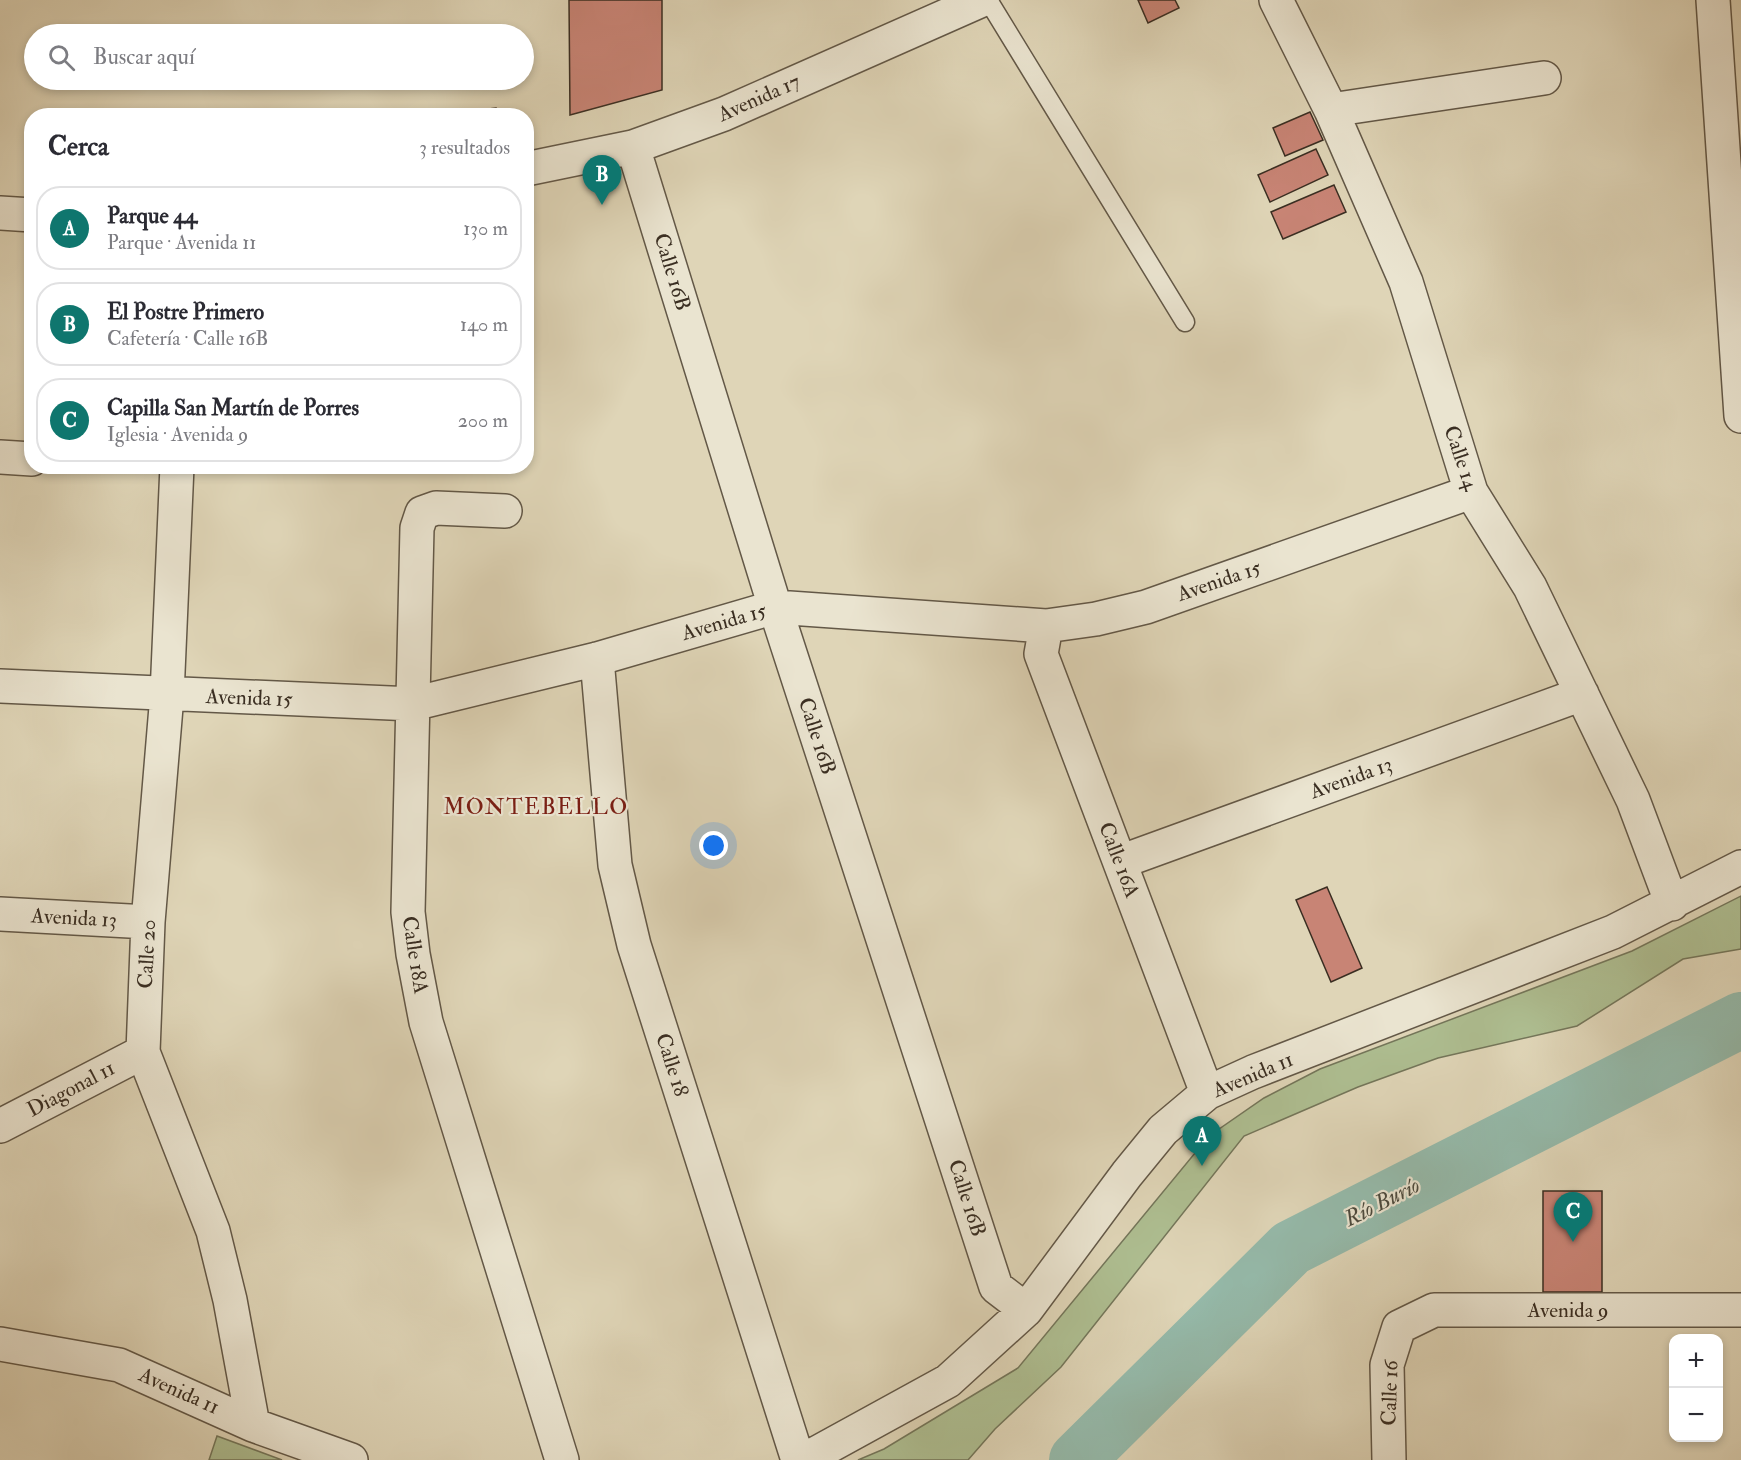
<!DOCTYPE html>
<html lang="es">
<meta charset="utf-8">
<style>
:root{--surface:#fff;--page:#f2f2f3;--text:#2b2b33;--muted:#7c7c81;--line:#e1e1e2;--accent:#0f766e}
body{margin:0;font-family:"IM FELL Double Pica",serif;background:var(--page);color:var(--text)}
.controls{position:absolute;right:18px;bottom:18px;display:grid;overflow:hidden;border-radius:12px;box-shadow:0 3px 9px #0003}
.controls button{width:54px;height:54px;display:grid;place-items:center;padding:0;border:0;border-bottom:2px solid var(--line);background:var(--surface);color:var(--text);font:30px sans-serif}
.you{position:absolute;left:714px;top:846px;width:21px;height:21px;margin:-15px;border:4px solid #fff;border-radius:50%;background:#1a73e8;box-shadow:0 0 0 9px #1a73e833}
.badge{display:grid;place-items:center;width:39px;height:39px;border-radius:50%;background:var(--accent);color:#fff;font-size:20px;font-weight:700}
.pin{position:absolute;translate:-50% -50px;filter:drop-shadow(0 2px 3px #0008)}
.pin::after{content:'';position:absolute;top:32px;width:21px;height:18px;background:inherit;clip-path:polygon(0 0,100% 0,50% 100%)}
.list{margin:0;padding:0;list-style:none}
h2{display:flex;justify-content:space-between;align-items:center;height:78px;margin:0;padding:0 24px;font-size:26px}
h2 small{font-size:20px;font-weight:400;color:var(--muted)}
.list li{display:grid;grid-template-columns:39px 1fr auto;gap:18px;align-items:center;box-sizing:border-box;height:84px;margin:0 12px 12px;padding:0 12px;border:2px solid var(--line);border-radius:24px}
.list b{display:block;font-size:22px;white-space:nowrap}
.list p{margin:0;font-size:20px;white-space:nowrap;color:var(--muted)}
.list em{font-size:20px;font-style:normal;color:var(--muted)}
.icon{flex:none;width:33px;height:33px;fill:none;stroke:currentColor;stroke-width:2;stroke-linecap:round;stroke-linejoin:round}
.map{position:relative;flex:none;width:1741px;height:1460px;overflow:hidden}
.search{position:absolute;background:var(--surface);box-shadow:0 3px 9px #0003;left:24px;top:24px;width:510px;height:66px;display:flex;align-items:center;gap:15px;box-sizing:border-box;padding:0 21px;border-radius:33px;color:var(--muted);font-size:22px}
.panel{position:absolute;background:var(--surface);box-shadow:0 3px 9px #0003;left:24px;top:108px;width:510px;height:366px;border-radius:24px}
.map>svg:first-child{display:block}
</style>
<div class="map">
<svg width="1741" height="1460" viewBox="0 0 1741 1460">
<rect width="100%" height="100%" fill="#dfd5b7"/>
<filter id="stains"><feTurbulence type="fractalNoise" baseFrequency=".00333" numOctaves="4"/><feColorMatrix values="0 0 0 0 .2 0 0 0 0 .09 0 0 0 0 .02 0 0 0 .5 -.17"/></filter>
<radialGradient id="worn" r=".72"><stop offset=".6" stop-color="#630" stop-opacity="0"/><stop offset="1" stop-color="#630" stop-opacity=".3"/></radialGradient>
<!-- green -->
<path fill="#aebe91" stroke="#74765a" stroke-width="1.5" d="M1741 896V949L1683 959 1577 1026 1438 1058 1358 1087 1244 1136 1061 1367 995 1429 968 1460H858L884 1449 1018 1368 1209 1136 1264 1098 1320 1069 1632 951Z
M217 1436 282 1460H209Z"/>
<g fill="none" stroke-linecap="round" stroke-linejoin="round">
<!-- river -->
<path stroke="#95b9a9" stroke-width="56" d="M1077 1460 1291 1248 1741 1020"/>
</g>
<!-- building -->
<path fill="#c88475" stroke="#3a2e22" stroke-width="1.5" d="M569 0H662V90L570 115Z
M1138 0H1175L1179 8 1148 23Z
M496 108V116H427Z
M1310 112 1323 140 1285 156 1273 128Z
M1316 149 1328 175 1270 202 1258 175Z
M1334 185 1346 212 1283 239 1271 212Z
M1327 887 1362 968 1331 982 1296 900Z
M1543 1191H1602V1292H1543Z"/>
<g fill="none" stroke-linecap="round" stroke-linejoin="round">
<defs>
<path id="service" d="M988 0 1185 322"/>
<path id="minor" d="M1276 0 1331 110 1406 282 1471 492 1530 587 1633 800 1672 904
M1713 0 1741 416
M1331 110 1544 78
M633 147 775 607 996 1287 1026 1310
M526 169 633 147 724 114 982 0
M0 213 32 215
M0 457 32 459
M177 466 167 695 148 922 143 1052 213 1231 230 1300 253 1425
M505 511 436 508 422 513 417 528 408 912 413 954 426 1022 562 1460
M1046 626 1041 654 1207 1093
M597 659 615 865 634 945 798 1460
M0 686 413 704 597 659 775 607 1046 626 1096 619 1146 607 1471 492
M1120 862 1582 694
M0 914 148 922
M0 1126 143 1052
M0 1344 119 1365 253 1425 351 1460
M804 1460 948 1381 1026 1310 1127 1174 1163 1130 1207 1093 1253 1072 1613 932 1741 867
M1389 1460 1387 1365 1399 1327 1434 1310H1741"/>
</defs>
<!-- service casing -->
<use href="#service" stroke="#635847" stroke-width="21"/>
<!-- minor casing -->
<use href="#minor" stroke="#635847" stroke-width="36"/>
<!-- service -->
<use href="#service" stroke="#eae4d0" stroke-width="18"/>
<!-- minor -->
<use href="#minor" stroke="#eae4d0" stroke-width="33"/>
</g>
<g text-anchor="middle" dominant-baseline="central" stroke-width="4.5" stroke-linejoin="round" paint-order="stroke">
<!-- street labels -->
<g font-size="21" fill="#3a2e22" stroke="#eae4d0">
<text transform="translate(759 98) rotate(-24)">Avenida 17</text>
<text transform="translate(672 272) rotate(73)">Calle 16B</text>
<text transform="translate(1461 458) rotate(71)">Calle 14</text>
<text transform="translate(1219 581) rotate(-19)">Avenida 15</text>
<text transform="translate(724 622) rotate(-16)">Avenida 15</text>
<text transform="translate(249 698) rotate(2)">Avenida 15</text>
<text transform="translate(817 736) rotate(72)">Calle 16B</text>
<text transform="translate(1351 778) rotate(-20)">Avenida 13</text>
<text transform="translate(1119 860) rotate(69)">Calle 16A</text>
<text transform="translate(74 918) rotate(3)">Avenida 13</text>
<text transform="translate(147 954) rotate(-87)">Calle 20</text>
<text transform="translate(415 955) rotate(81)">Calle 18A</text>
<text transform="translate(672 1065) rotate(72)">Calle 18</text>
<text transform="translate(1253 1075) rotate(-23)">Avenida 11</text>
<text transform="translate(71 1089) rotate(-28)">Diagonal 11</text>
<text transform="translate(967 1198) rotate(72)">Calle 16B</text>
<text x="1568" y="1310">Avenida 9</text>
<text transform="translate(179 1391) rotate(24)">Avenida 11</text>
<text transform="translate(1390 1393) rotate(-88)">Calle 16</text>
</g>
<!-- neighbourhood labels -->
<g font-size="22" letter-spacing="1.5" fill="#7a1f14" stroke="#eae4d0">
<text x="536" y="807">MONTEBELLO</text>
</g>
<!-- water labels -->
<g font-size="22" font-style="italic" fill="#4c4a3d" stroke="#eae4d0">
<text transform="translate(1382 1202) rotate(-27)">Río Burío</text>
</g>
</g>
<rect width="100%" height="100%" filter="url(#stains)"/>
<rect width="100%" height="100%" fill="url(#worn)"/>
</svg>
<div class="controls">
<button>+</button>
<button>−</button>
</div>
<div class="you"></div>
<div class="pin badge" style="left:1202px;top:1166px">A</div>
<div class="pin badge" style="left:602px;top:205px">B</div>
<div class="pin badge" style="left:1573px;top:1242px">C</div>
<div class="search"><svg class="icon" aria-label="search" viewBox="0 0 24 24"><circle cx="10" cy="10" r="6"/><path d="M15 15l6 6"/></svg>Buscar aquí</div>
<section class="panel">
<h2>Cerca<small>3 resultados</small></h2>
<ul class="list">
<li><span class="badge">A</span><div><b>Parque 44</b><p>Parque · Avenida 11</p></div><em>130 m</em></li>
<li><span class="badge">B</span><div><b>El Postre Primero</b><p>Cafetería · Calle 16B</p></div><em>140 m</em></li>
<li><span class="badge">C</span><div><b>Capilla San Martín de Porres</b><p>Iglesia · Avenida 9</p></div><em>200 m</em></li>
</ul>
</section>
</div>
